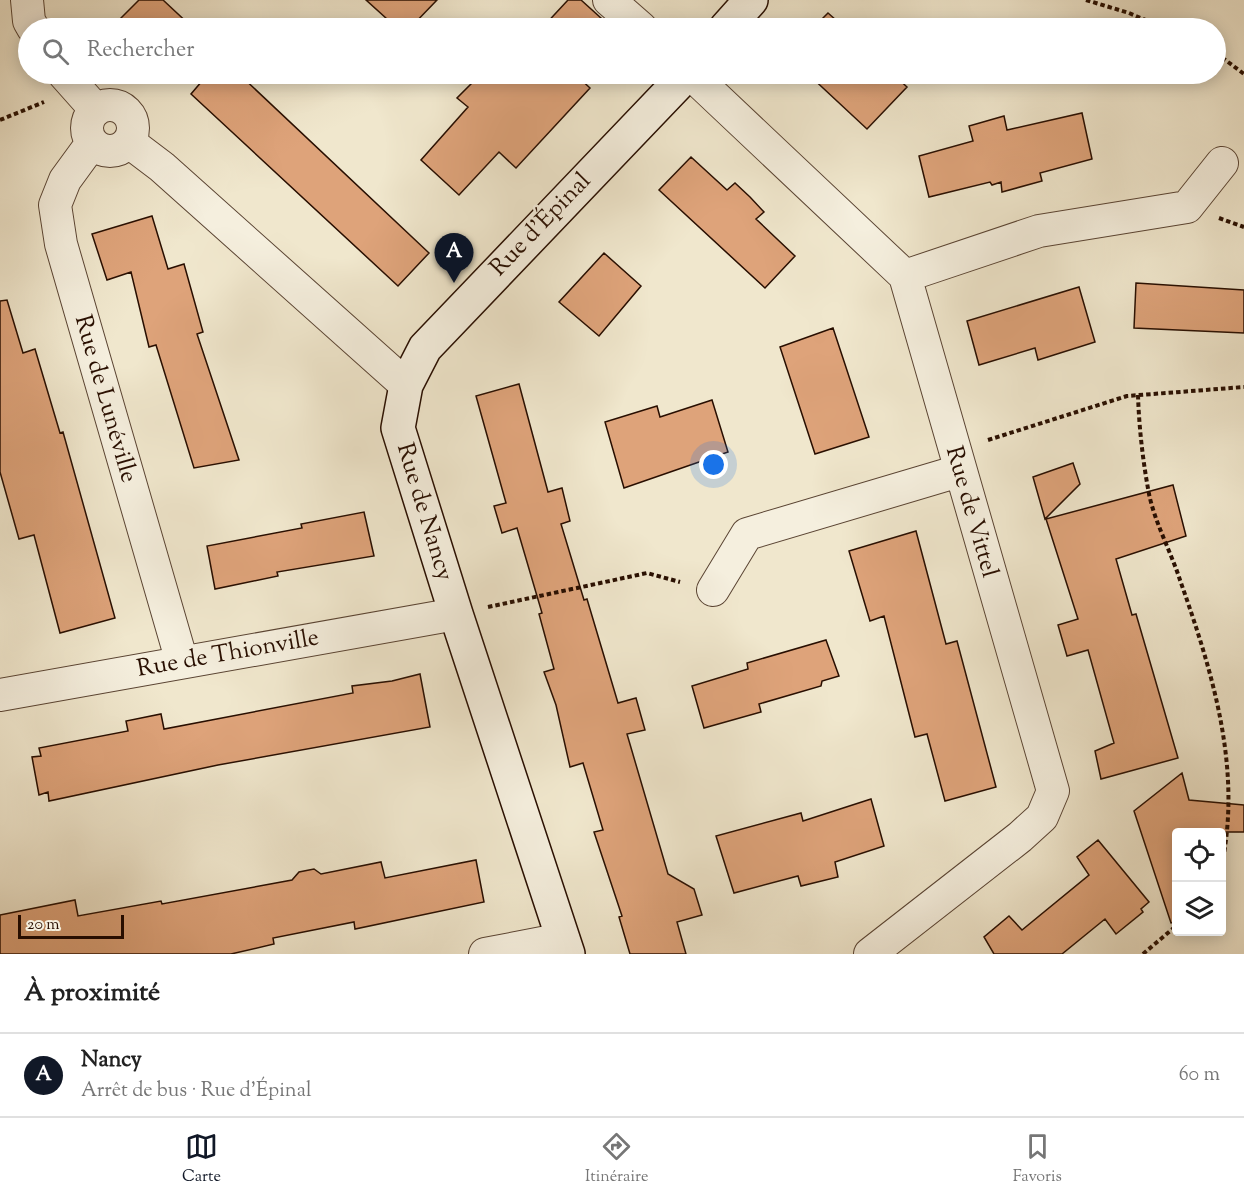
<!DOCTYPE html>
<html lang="fr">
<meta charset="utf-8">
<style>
:root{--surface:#fff;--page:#f6f6f6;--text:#222;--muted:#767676;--line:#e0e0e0;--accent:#111827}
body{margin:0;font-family:"Sorts Mill Goudy",serif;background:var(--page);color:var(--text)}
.controls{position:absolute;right:18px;bottom:18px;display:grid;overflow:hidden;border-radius:6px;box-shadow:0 3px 15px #0003}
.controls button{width:54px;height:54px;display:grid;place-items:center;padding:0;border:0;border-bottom:2px solid var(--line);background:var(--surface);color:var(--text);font:30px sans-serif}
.scale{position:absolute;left:18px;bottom:15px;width:106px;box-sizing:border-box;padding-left:6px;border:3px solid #280e00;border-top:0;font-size:16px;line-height:21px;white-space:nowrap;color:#280e00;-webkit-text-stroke:4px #f5efde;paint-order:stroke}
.you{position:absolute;left:714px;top:465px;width:21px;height:21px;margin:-15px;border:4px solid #fff;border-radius:50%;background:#1a73e8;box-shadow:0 0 0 9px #1a73e833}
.badge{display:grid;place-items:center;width:39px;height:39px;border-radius:50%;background:var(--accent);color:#fff;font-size:20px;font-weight:700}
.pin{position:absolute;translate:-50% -50px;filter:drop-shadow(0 2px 3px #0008)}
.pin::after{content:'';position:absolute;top:32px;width:21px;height:18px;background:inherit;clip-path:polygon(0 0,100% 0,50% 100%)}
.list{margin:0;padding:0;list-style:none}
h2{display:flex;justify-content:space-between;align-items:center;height:78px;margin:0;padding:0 24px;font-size:26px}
h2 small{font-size:20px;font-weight:400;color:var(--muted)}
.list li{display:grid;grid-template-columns:39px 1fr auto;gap:18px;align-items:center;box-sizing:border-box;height:84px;padding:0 24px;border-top:2px solid var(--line)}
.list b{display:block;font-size:22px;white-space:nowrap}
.list p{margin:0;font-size:20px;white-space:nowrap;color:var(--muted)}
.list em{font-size:20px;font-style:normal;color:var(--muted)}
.icon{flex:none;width:33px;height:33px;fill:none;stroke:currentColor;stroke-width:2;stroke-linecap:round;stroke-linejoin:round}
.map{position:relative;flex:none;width:1244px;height:954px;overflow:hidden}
.search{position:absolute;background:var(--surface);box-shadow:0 3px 15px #0003;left:18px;right:18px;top:18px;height:66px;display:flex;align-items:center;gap:15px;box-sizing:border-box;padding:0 21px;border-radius:33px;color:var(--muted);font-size:22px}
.sheet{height:162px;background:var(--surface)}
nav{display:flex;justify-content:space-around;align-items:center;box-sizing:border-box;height:84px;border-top:2px solid var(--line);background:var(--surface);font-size:16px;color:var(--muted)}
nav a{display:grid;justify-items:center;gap:3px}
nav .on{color:var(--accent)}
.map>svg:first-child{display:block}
</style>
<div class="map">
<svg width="1244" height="954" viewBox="0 0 1244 954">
<rect width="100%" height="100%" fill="#f0e7cd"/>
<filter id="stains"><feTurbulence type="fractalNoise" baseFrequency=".00333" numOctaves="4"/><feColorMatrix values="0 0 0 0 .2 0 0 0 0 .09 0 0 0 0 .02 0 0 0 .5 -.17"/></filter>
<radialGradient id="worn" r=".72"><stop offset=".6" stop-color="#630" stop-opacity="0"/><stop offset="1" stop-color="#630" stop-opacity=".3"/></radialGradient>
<!-- building -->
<path fill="#dea37a" stroke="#280e00" stroke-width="1.5" d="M139 0H163L193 28H111Z
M366 0H437L410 28H397Z
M568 0H581L612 28H542Z
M828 13 845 28H813Z
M208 74H239L429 253 398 286 191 94Z
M481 74H575L590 88 516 168 499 152 459 195 421 160 468 107 457 98Z
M808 74H893L907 87 867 129Z
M1082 113 1092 159 1040 173 1042 181 1002 192 1001 182 992 185 990 182 929 197 919 156 973 141 969 126 1004 116 1007 130Z
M691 157 727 190 735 183 750 197 764 212 756 219 795 256 765 288 659 190Z
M152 216 168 269 184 264 203 332 197 334 239 460 194 468 156 345 149 347 131 272 107 280 92 234Z
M604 253 641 286 599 336 559 302Z
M1136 283 1244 290V333L1134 328Z
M1079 287 1095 342 1038 360 1035 348 979 365 967 321Z
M7 300 23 353 35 349 60 433 63 432 115 618 60 633 34 535 19 539 0 472V301Z
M833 328 869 437 815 454 780 347Z
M519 384 548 492 562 488 570 521 561 524 584 600 587 599 618 703 636 698 645 730 627 734 668 874 694 889 702 915 677 922 686 954H630L619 917 622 916 594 832 603 830 583 763 570 767 556 705 544 672 554 669 539 614 542 613 517 528 502 533 494 506 506 503 476 396Z
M712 400 728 452 624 488 605 422 657 406 660 417Z
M1073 463 1080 484 1045 519 1033 477Z
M1173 485 1186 536 1116 559 1132 615 1136 614 1178 758 1101 779 1095 751 1114 743 1088 650 1067 656 1058 625 1078 619 1046 519Z
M364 512 374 556 277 572 278 576 215 589 207 546 302 528 301 524Z
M916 531 946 644 957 641 996 787 945 801 927 734 915 737 884 616 870 621 849 551Z
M826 640 839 676 822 681 821 686 759 704 761 712 704 728 692 686 748 669 747 663Z
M420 674 430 727 218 765 49 801 48 792 39 795 32 757 41 756 39 748 128 731 126 721 161 714 164 729 353 693 352 686 392 681Z
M1182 773 1189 800 1244 805V832H1176V922L1171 923 1134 811Z
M871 799 884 846 835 862 838 877 801 886 798 876 734 893 716 836 801 813 803 821Z
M1098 840 1149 902 1141 909 1143 912 1116 934 1105 919 1062 954H994L984 937 1009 916 1022 930 1089 875 1077 857Z
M476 860 484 902 355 929 354 922 273 938 274 944 231 954H0V915L75 900 78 916 161 901 162 904 292 880 299 872 314 869 321 874 381 862 385 878Z"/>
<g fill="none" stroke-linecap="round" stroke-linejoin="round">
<defs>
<path id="street" d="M27 0 29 21 33 28
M609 0 641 28
M64 74 96 110
M691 74 905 276 1053 791 1042 817 1020 837 870 954
M87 128a23 23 0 1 1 46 0a23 23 0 1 1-46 0Z
M129 142 162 167 406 385
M92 143 65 180 55 205 61 244 182 662
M905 276 1039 231 1187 207 1222 163
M713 590 747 534 959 471
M0 695 456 614
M485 954 563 939"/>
<path id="secondary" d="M726 28 751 0
M568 954 456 614 398 428 406 385 425 348 687 74"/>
</defs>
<!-- street casing -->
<use href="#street" stroke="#5a4433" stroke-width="34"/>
<!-- secondary casing -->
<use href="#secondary" stroke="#280e00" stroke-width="36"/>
<!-- path -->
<path stroke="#280e00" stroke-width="4" stroke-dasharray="4.5 3" stroke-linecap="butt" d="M1086 0 1129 13 1164 28
M1216 53 1244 74
M0 120 44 102
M1219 218 1244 227
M1138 395C1139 428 1143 462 1149 494 1155 523 1171 552 1180 580 1212 671 1242 767 1222 864
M988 440 1127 396 1244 387
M488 607 647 573 680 582
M1143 954 1176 926"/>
<!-- street -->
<use href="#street" stroke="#f5efde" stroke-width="32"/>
<!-- secondary -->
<use href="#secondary" stroke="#f5efde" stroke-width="33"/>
</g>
<g text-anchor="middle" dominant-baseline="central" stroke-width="5" stroke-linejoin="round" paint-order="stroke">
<!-- street labels -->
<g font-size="24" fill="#280e00" stroke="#f5efde">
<text transform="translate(541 225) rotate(-46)">Rue d’Épinal</text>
<text transform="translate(105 399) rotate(74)">Rue de Lunéville</text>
<text transform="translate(424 512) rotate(73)">Rue de Nancy</text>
<text transform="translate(971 512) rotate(74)">Rue de Vittel</text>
<text transform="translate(228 654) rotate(-10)">Rue de Thionville</text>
</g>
</g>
<rect width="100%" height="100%" filter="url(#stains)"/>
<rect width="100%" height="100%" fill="url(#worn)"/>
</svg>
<div class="controls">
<button><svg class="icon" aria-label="locate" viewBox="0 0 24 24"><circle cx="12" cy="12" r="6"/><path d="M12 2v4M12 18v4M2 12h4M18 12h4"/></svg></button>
<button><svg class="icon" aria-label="layers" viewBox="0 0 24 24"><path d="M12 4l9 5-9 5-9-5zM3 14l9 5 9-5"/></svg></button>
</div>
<div class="scale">20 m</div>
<div class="you"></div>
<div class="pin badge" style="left:454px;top:283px">A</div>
<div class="search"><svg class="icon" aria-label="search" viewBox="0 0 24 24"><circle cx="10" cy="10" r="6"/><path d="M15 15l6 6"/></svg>Rechercher</div>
</div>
<section class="sheet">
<h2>À proximité<small></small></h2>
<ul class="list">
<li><span class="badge">A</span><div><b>Nancy</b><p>Arrêt de bus · Rue d’Épinal</p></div><em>60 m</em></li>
</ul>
</section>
<nav>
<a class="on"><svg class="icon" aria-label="map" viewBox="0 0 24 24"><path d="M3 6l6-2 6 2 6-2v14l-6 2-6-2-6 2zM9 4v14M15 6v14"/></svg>Carte</a>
<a><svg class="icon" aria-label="directions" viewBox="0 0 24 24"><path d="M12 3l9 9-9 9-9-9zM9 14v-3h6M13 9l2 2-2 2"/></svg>Itinéraire</a>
<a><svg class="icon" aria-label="saved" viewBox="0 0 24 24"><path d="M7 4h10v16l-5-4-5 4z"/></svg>Favoris</a>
</nav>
